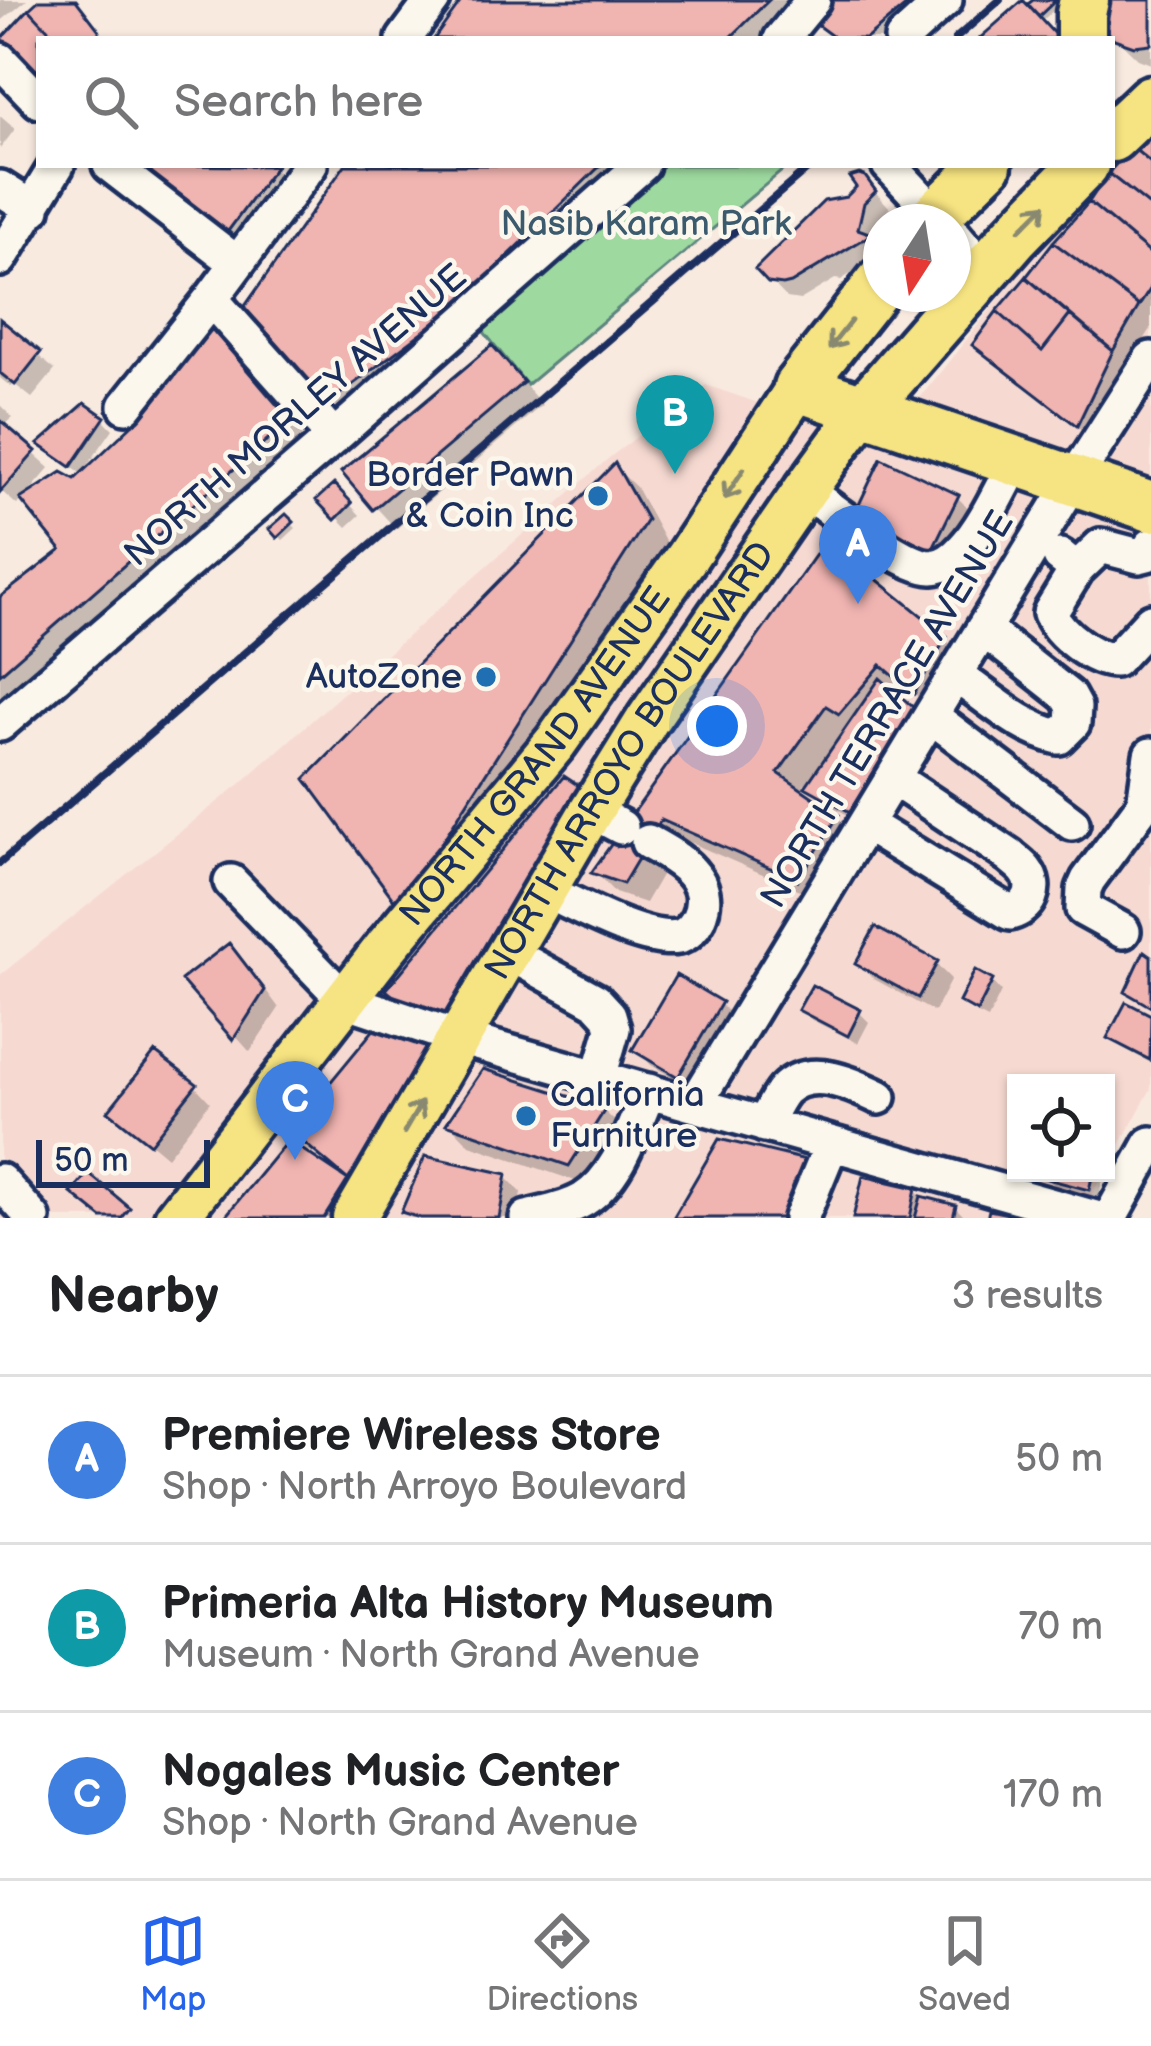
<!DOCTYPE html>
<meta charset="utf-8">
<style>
:root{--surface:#fff;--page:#f6f6f6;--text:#202124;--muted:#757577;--line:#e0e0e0;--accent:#2563eb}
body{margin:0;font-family:"Balsamiq Sans",sans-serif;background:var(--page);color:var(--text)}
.controls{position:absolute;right:36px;bottom:36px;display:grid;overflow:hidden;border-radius:0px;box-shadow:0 3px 9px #0004}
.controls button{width:108px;height:108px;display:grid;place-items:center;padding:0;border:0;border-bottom:3px solid var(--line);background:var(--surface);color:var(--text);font:60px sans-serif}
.compass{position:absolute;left:863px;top:204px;width:108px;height:108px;border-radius:50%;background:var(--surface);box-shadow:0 3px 9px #0004;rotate:192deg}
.scale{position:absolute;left:36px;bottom:30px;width:174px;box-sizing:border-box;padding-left:12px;border:6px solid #1b2f5e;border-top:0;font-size:33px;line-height:42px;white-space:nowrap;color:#1b2f5e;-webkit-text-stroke:9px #fbf7ec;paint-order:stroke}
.you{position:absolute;left:717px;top:726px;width:42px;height:42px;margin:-30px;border:9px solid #fff;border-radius:50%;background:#1a73e8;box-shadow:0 0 0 18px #1a73e833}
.badge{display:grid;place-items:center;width:78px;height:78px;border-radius:50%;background:var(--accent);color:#fff;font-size:39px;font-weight:700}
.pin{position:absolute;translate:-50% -99px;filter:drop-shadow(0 3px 6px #0008)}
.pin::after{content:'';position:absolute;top:63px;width:42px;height:36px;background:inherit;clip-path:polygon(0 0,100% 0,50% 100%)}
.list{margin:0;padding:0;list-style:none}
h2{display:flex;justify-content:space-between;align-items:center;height:156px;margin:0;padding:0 48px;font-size:51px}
h2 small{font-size:39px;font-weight:400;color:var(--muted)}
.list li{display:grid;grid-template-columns:78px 1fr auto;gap:36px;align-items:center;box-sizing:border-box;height:168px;padding:0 48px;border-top:3px solid var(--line)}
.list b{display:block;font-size:45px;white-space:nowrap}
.list p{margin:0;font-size:39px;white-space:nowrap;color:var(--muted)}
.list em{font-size:39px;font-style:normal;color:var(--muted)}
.icon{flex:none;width:66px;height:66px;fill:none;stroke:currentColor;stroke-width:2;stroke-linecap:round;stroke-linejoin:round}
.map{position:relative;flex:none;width:1151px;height:1218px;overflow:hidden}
.search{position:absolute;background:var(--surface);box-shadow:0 3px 9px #0004;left:36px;right:36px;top:36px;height:132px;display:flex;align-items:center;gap:30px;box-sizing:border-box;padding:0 42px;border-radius:0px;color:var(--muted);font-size:45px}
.sheet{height:660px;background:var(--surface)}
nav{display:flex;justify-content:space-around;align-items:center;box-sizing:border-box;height:168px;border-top:3px solid var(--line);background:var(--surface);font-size:33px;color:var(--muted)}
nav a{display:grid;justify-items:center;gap:6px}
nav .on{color:var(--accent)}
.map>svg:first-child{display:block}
</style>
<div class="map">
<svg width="1151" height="1218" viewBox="0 0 1151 1218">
<rect width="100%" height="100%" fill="#f9eae0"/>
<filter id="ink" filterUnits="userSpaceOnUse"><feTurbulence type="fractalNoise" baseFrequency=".00833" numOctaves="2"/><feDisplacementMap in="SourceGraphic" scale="24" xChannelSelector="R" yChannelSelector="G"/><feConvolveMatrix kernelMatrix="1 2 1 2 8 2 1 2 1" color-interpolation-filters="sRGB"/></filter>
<g filter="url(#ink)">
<!-- built -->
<path fill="#f6dad2" d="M1151 108V1089L1106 1170V1083H1016V1173H1104L1079 1218H0V975L240 784 610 457 706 385 882 445 1106 165H1112V157Z"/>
<!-- green -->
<path fill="#9edaa0" stroke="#5c847f" stroke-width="3" d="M642 165H789L527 385 471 316Z"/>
<!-- shadow -->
<path fill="#0003" d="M0 0H27L0 22Z
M466 0H810L771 39H438Z
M838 0H958L912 39H834L817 22Z
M1037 0H1058L1061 3 1042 21 983 39Z
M1151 0V64L1138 59 1108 30Z
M0 116 15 129 0 149Z
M1151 126V329L1126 368 1099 444 997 365 976 344Z
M133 165H270L294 189 246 256Z
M349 165H643L351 421 244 313Z
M867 183 890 208 878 219 874 240 881 247V254L841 280 835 279 800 300 787 298 759 269Z
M0 323 55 370 32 398 14 384 11 387 0 378Z
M231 352 309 443 0 711V601L65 550 23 499 17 505 0 490V405L13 418 3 426 50 468 24 498 75 483 83 475 52 453 103 419 113 429 85 469 87 471Z
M512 370 542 405 396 529 345 473Z
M615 467 636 487 666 543 422 926 402 906Z
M334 488 360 515 347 527 321 500Z
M957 497 973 513 948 564 874 528Z
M286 518 296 528 283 540 273 529Z
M828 544 945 639 966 660 936 712 903 684 894 694 928 726 866 825 824 802 805 783 800 792 837 817 858 838 820 899 682 839 645 903 615 893 595 872Z
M577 788 598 809 457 1048 410 1010Z
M229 947 245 962 279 1008 250 1052 186 980Z
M859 964H936L951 979 934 1012 874 979Z
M992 982 1001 992 988 1019 972 1011 962 1001Z
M720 1004 736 1020 695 1090 651 1065 636 1049Z
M1128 1006 1151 1019V1063L1121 1047 1111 1037Z
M802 1010 859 1012 869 1022 858 1043 812 1020Z
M438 1049 358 1218H229L330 1169Z
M195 1086 210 1102 167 1157 112 1111Z
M604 1111 625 1131 590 1186 470 1145 450 1124Z
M1047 1173H1105L1098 1198 1056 1187 1046 1177Z
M506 1177 521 1192 517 1218H411L404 1211Z
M915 1191 924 1199 955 1207 965 1217 856 1218Z"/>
<!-- building -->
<path fill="#f0b4b1" stroke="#1b2f5e" stroke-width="3" d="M39 0H76L99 30V39H57L29 9Z
M462 0H769L729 39H434Z
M834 0H913L866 39H836L813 22Z
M1023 0 1059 39H979Z
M1033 0H1056L1039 16 1028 4Z
M1094 0H1151V44L1134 46 1114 39 1099 22Z
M29 9 57 39H39V78L1 39Z
M1151 121V163L1132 147Z
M1132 147 1151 163V207L1108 173Z
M129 165 276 166 223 238Z
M345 165H601L456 307 328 403 240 313Z
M1108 173 1151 207V254L1089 202Z
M859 174 865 176 876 191 864 203 858 229 872 234 791 283 783 285 768 283 755 269 824 201 846 197 856 187 849 177Z
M1089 202 1151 254V288L1139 306 1053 242Z
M1053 242 1139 306 1113 351 1026 277Z
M1026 277 1070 315 1042 351 997 311Z
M997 311 1042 351 1070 315 1113 351 1077 426 972 345Z
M0 319 41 352 15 385 0 373Z
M211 328 290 420 0 674V597L61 550 20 499 62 472 75 479 134 423Z
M492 345 524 382 373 510 341 472Z
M85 403 105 417 71 467 38 444Z
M0 420 36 451 0 492Z
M881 458 959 495 932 550 855 513Z
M615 463 647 520 400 908 305 779Z
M334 484 352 503 335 520 316 500Z
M286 514 294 522 277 538 269 529Z
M827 539 947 636 914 694 881 665 839 714 826 706 778 773 839 815 798 880 661 820 623 884 591 873Z
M880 678 914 708 850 812 805 787Z
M564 776 579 786 435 1030 386 990Z
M875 927 938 961 918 998 855 964Z
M229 943 265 990 233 1040 181 980Z
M1144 951 1151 956V1007L1125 992Z
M975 970 993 980 977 1012 959 1002Z
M676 975 722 1002 678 1077 632 1050Z
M812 985 861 1010 848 1036 798 1010Z
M1126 1002 1151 1015 1150 1060 1107 1038Z
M380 1022 440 1047 348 1180 290 1131Z
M155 1052 197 1084 150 1144 108 1111Z
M483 1069 606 1108 569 1166 446 1124Z
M719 1139 810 1161 787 1218H673Z
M288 1140 348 1180 324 1218H224Z
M425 1156 507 1174 499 1218H420L401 1212Z
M88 1173 130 1208 122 1218H102L71 1193Z
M1044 1173H1093L1089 1190 1043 1178Z
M863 1176 916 1188 910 1218H853Z
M921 1196 956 1205 953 1218H915Z
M989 1210 1023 1217 1022 1218H987Z"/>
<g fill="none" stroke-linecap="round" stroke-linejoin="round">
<defs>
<path id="minor" d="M404 39 433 0
M781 39 813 0
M902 39 945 0
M0 60 39 101
M110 165 237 263
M889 165 943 222
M0 188 33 209
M953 233 984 270
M0 259 57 165
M211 299 334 437
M126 406 211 299 310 165
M805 490C830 508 903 567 932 567 944 566 955 558 963 549 984 527 1001 488 1016 461
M1060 556 1077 569 1101 546 1139 556 1147 554 1151 546
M1077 569 1050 613C1059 634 1093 660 1115 660L1151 621
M955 675C987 696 1021 729 1059 737L1073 723 1074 707 1068 696 983 629
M931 716 1072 823
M0 724 334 437 642 165
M591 811 621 827
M865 824 1010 913C1029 908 1039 888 1026 871 1022 865 1015 861 1010 856L893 778
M231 882 345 1000 459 1038 1095 1218
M545 891C577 905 644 943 678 937 687 935 694 927 698 919 716 879 677 858 648 842
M1123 931 1083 909 1084 889 1088 880 1144 804 1151 755
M509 953 596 1001 609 1015 613 1029 599 1077
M695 1104 1073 481 1151 359
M764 1125C770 1114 776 1099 784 1090 810 1064 852 1084 879 1097
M0 1181 33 1218
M527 1218C546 1213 566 1210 583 1200 619 1178 633 1127 649 1091
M801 1218 831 1145
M1110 1218 1151 1144"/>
<g id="major">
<path id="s1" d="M176 1218 386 947 556 742 688 555 798 387"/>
<path id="s2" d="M354 1218 591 811 648 719 805 490 864 409"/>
</g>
<path id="highway" d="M1081 39V14L1084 0
M1112 137 1151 100
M929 222 987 165
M881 282 798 387 1151 507
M864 409 1014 237 1084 165"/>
</defs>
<!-- minor casing -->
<use href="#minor" stroke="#1b2f5e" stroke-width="42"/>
<!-- major casing -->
<use href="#major" stroke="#1b2f5e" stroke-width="51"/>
<!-- highway casing -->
<use href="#highway" stroke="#1b2f5e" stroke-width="57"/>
<!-- minor -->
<use href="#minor" stroke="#fbf7ec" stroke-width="33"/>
<!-- major -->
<use href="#major" stroke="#f6e381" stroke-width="42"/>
<!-- highway -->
<use href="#highway" stroke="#f6e381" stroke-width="48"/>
<!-- rail -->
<path stroke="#1b2f5e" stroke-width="8" d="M955 39 1000 0
M0 863 812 165"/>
</g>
<!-- one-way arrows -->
<defs><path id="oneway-shaft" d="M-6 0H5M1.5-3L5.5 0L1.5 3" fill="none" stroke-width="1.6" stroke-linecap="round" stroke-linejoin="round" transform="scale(3)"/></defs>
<g stroke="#888970">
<use href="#oneway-shaft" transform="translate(1033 217) rotate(-45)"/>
<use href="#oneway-shaft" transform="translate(840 335) rotate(128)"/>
<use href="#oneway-shaft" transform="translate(734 484) rotate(123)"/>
<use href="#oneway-shaft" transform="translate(413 1117) rotate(-60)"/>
</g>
</g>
<!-- markers -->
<g fill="#1f6fb2" stroke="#fbf7ec" stroke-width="4.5">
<circle cx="598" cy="496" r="12"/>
<circle cx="486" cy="677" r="12"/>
<circle cx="526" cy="1116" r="12"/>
</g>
<g text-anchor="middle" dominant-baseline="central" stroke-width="9" stroke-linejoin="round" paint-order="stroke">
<!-- park labels -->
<g font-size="36" fill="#3c5a6e" stroke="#fbf7ec">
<text x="646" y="224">Nasib Karam Park</text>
</g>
<!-- street labels -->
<g font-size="36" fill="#1b2f5e" stroke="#fbf7ec">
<text transform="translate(296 416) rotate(-41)">NORTH MORLEY AVENUE</text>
<text transform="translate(888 710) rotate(-59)">NORTH TERRACE AVENUE</text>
<text stroke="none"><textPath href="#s1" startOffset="585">NORTH GRAND AVENUE</textPath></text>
<text stroke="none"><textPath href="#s2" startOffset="534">NORTH ARROYO BOULEVARD</textPath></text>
</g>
<!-- poi labels -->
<g font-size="36" fill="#1b2f5e" stroke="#fbf7ec" text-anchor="end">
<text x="574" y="475">Border Pawn<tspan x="574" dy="41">&amp; Coin Inc</tspan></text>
<text x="462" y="677">AutoZone</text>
<text x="550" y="1095" text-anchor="start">California<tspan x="550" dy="41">Furniture</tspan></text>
</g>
</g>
</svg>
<div class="controls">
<button><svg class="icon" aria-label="locate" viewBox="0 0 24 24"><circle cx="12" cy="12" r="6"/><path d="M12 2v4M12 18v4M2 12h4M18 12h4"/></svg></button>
</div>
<svg class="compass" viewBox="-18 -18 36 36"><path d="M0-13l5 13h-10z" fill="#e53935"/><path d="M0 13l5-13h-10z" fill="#757577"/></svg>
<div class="scale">50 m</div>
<div class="you"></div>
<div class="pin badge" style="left:858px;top:604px;background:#3f7fe0">A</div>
<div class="pin badge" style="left:675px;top:474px;background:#0f9aa8">B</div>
<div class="pin badge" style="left:295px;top:1160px;background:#3f7fe0">C</div>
<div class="search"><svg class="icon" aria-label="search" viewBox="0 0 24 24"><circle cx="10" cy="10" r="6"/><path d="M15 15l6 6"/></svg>Search here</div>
</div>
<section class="sheet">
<h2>Nearby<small>3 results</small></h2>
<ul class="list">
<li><span class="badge" style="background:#3f7fe0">A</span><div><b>Premiere Wireless Store</b><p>Shop · North Arroyo Boulevard</p></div><em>50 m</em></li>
<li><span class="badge" style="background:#0f9aa8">B</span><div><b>Primeria Alta History Museum</b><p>Museum · North Grand Avenue</p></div><em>70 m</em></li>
<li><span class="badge" style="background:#3f7fe0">C</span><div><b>Nogales Music Center</b><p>Shop · North Grand Avenue</p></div><em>170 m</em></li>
</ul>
</section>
<nav>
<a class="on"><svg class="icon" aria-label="map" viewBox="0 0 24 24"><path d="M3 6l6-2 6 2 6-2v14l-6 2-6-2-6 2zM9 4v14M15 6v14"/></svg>Map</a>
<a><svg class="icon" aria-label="directions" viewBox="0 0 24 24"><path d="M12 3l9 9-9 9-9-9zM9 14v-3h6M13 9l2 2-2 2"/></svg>Directions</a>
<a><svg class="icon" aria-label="saved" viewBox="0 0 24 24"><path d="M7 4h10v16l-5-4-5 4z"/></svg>Saved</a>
</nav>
